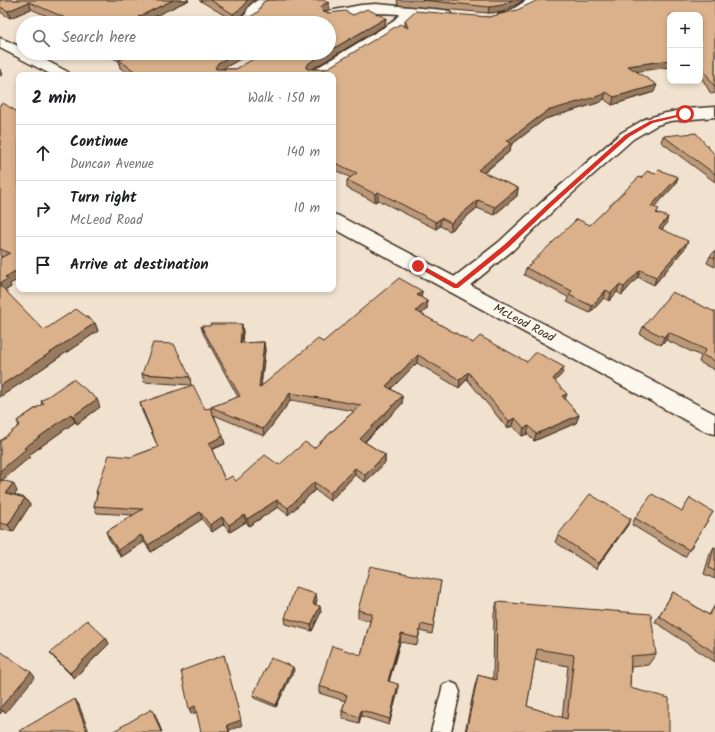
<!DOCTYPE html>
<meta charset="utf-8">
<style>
:root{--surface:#fff;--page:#f2f2f2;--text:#202124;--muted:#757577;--line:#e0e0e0}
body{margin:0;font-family:Kalam,sans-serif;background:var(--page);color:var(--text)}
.controls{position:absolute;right:12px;top:12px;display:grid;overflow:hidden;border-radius:8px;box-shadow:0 2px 6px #0003}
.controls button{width:36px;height:36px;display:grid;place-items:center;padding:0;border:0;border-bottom:1px solid var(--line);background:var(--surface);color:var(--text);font:20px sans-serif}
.stop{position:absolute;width:12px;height:12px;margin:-9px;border:3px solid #d93025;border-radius:50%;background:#fff}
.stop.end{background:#d93025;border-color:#fff;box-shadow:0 1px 4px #0008}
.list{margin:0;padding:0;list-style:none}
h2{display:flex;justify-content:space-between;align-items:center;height:52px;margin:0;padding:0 16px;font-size:17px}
h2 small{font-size:13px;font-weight:400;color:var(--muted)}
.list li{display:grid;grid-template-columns:26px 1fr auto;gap:12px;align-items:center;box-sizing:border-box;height:56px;padding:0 16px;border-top:1px solid var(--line)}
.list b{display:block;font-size:15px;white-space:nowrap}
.list p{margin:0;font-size:13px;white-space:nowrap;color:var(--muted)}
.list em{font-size:13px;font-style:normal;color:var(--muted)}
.icon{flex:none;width:22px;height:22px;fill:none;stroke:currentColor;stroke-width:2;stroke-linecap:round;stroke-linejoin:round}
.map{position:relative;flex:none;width:715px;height:732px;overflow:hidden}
.search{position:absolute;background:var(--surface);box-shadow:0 2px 6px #0003;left:16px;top:16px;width:320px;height:44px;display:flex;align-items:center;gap:10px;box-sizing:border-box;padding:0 14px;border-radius:22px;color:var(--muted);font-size:15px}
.panel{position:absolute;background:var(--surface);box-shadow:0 2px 6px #0003;left:16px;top:72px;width:320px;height:220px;border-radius:8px}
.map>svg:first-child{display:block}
</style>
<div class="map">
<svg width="715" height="732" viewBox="0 0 715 732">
<rect width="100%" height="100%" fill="#f1e2cf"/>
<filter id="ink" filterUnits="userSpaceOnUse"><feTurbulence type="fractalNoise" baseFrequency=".025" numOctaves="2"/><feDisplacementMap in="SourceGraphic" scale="8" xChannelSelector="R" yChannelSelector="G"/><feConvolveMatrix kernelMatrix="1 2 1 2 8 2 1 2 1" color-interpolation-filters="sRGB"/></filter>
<g filter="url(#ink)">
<!-- green -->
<path fill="#a7e9b2" stroke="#718a68" d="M182 16 227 22 176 23Z"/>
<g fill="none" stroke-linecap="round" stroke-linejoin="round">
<defs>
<path id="service" d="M450 682 457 685 460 692 451 732H431L443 685Z"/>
<path id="minor" d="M258 0H275L274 3 263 8 257 18 250 23H233L246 14C247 7 252 3 258 0Z
M527 0H542C535 10 511 23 499 20L497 17 499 14 507 13Z
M376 4 444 10 449 11 451 14 449 17 444 18 414 15 401 29 325 75H308L310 72 391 23 400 14C372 12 356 14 329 19L324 18 322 15 324 12 361 5Z
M715 107V117L670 121 657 125 633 139 557 207 513 250 463 291 456 293 449 291 446 286 449 281 499 242 545 199 621 133 645 119 662 114 685 109Z"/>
<path id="tertiary" d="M0 38 23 48V53H32L68 72 70 75H52L0 48Z
M333 214 339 216 715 414V434L707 432 333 228Z"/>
</defs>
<!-- service casing -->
<use href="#service" stroke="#3b2a1e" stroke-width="3"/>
<!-- minor casing -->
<use href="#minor" stroke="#3b2a1e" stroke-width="3"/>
<!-- tertiary casing -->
<use href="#tertiary" stroke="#3b2a1e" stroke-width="3"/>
<!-- service -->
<use href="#service" fill="#fbf7ec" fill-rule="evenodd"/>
<!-- minor -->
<use href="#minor" fill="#fbf7ec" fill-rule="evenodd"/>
<!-- tertiary -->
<use href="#tertiary" fill="#fbf7ec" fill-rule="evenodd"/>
</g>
<!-- wall -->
<path fill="#bb9878" stroke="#3b2a1e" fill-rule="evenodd" d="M0 0H189L146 20 152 23H63L31 9 10 18 0 12Z
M199 0H255L249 5 245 13 234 21Z
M397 0H524L503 12 488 13 398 5Z
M715 0V93L711 94 700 75V15L637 72 654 92 612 105 604 99 601 102 545 119 511 145 510 151 484 173 518 188 517 196 494 215 477 208 450 231 440 226 436 229 378 200 375 202 347 188V180L351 178 333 169V75H131L120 68 119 61 111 57 110 53H251L222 69H236L329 23H240L239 17H250L329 10 324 11H323V12L329 13 353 15 386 18 385 25 312 69H326L405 27V20L489 17Z
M0 105 19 113 10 284 11 287 5 291 44 330 95 323 98 331 0 397 3 257 0 256Z
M663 136 715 155V182L661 142Z
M655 174 678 177 675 185 654 207 666 225 662 229 685 248 654 285 638 277 622 295 617 292 609 301 604 298 590 313 567 302 568 297 524 275 526 268 590 225 641 178Z
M715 251V267L707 263 710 256Z
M422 291 421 298 427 301V309L421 314 473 343 562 374 555 381 565 400 579 415 576 423 534 441 527 434 522 436 513 426 507 428 467 379 459 388 417 363 391 389 402 396V404L365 442 385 455V463L365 482 355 475 330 501 315 490 288 515 278 507 249 526 246 522 230 532 224 524 212 532 202 519 151 552 144 542 121 557 109 539 106 532 133 515 97 513 94 506 97 495 96 492 131 457 158 447 142 411 140 403 205 409 211 411V407L238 397 203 333 201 326 243 331 242 343 264 342 265 350 261 386 323 342ZM291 400 354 411 314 448 279 465 236 481 225 480 212 450 225 444 214 415 264 436Z
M715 312V370L699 362 701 356 666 340 661 345 640 334 643 327Z
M142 374 190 377 191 385 144 382Z
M41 401 100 407 77 424 75 422 29 455 30 457 2 480 17 491 15 495 25 498 30 505 13 532 0 529V441L19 426 17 421 42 404Z
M682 511 713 512 685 557 632 525 635 518Z
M631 519 627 526 596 569 555 542 558 535Z
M714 547H715V579L704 574 710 554Z
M441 581 432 634 420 631 417 645 400 642 389 682 398 691 389 725 361 716 359 723 342 718V711L345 701 319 693V686L361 655 370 621 358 618V610Z
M673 592 709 615 715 605V662L655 622Z
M317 600 315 605 321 612 312 631 286 624 285 618Z
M497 602 656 654 648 665 631 667 630 688 669 732H465L475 685 478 675 493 679 494 614ZM535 660 568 666 562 718 527 706Z
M106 638 109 644 74 678 55 659 50 653Z
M294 670 276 707 254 698 253 695Z"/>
<!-- shaded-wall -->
<path fill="#997c61" stroke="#3b2a1e" d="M173 0H189L141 23 138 17Z
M247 0H255L249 5 245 13 234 21 233 14Z
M512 0H524L503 12 488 13 489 7Z
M29 2 31 9 10 18 8 11Z
M329 3V10L324 11 321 14V7L324 4Z
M386 18 385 25 309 71 306 68 309 63 326 53H329V51Z
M237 53H251L219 71 215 68 218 63Z
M670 60V67L626 73 628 66Z
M0 69 2 75 0 76Z
M657 85 654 92 612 105 614 97Z
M606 92 604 99 601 102 545 119 511 145 510 151 477 178 478 170 507 141 547 111Z
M678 177 675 185 649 213 651 206Z
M518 188 517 196 494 215 495 207Z
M378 192V200L375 202V194Z
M478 200 477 208 450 231 451 223Z
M668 217 666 225 656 235 659 228Z
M441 218 440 226 436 229V222Z
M688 241 685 248 654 285 656 277Z
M19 269V279L10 284 11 287 2 292 0 287V283L5 277Z
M640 270 638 277 622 295 624 287Z
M619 285 617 292 609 301 611 293Z
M606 290 604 298 590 313 592 306Z
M422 291 421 299 417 295Z
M427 301V309L416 319V311Z
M95 323 98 331 0 397V386Z
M242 324 243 331 241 350 240 343Z
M668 332 666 340 661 345 664 337Z
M264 342 265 350 260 396 259 388Z
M418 355 417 363 386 394V386Z
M564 367 562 374 551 386 553 379Z
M468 372 467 379 459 388 460 380Z
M290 393 291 400 264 436 263 429Z
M567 394 564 402 562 396Z
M402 396V404L360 446V439Z
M97 399 100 407 77 424 73 416Z
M71 414 75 422 29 455 30 457 0 482V471L24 448Z
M579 415 576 423 534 441 536 434Z
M515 418 513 426 507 428 509 421Z
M529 426 527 434 522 436 524 428Z
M223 436 225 444 210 450 209 443Z
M385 455V463L365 482V475Z
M355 468V475L330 501V493Z
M314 482 315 490 288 515V508Z
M13 483 17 491 11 501 6 493Z
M25 498 30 505 13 532 8 525Z
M277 500 278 507 249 526 247 519Z
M200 512 202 519 151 552 148 545Z
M244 515 246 522 230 532 229 525Z
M222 517 224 524 212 532 210 525Z
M631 519 627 526 596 569 599 563Z
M141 535 144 542 121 557 118 550Z
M316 594 317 600 314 610 313 604Z
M320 606 321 612 312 631 311 625Z
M401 634 400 642 387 688 388 681Z
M106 638 109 644 74 678 70 673Z
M224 655 242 726 229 730 230 732H229L227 725Z
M293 667 294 670 276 707V705Z
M31 672 35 677 5 713 0 708Z
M398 684V691L389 725 390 719Z
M75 699 79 705 89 732H87Z
M195 706 198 712 191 714 189 709Z
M0 708 3 711 0 714Z
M152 709 155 714 162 732H161Z
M361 710V716L359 723V717Z"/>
<!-- building -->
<path fill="#dab18b" stroke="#3b2a1e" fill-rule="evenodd" d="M0 0H173L138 17 152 23H76H77L29 2 8 11 0 7Z
M210 0H247L244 6 233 14Z
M268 0H323L329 3 324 4 321 7 323 12 329 13 345 11 353 15 367 9 386 18 329 51V23H242L246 21 239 17H250L258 12 263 2Z
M422 0H512L503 5 489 7Z
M538 0H715V86H714L700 64V15H670V60L628 66 657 85 614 97 606 92 602 95 547 111 507 141 511 143 478 170 518 188 495 207 478 200 451 223 441 218 436 222 378 192 375 194 347 180 357 173 333 162V75H140L119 60 125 58 115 53H237L218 63 215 68 217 69H236L264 53H326L309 63 306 68 308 69H326L400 24 408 28 405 20 415 11 489 17 517 10Z
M3 103 19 113V269L5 277 8 279 0 283V258L10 253 0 249V105Z
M696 133 715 155V174L663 136Z
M659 170 678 177 651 206 659 209 656 213 668 217 659 228 688 241 656 277 640 270 624 287 619 285 611 293 606 290 592 306 569 295 572 291 526 268 577 219 590 225 639 177 641 178 647 171 655 174Z
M715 251V258L710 256Z
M399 278 422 291 417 295 427 301 416 311 473 343 480 336 527 362 536 352 564 367 553 379 567 394 562 396 579 415 536 434 529 426 524 428 515 418 509 421 468 372 460 380 418 355 386 386 402 396 360 439 385 455 365 475 355 468 330 493 314 482 288 508 277 500 247 519 244 515 229 525 222 517 210 525 200 512 148 545 141 535 118 550 106 532 143 509 94 506 98 492H96L109 455 131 457 158 447 140 403 193 385 205 409 210 408 223 436 209 443 225 480 232 476 236 481 265 455 279 465 305 442 314 448 361 405 290 393 263 429 211 407 240 396 201 326H210V324H242L240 343 264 342 259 388 318 339 323 342Z
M0 285 44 330 76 309 95 323 0 386Z
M672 292 715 312V361L702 355 706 350 668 332 664 337 643 327Z
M153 343 174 344 190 377 142 374Z
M73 379 97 399 73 416 71 414 24 448 26 449 0 471V441L20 425 17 421 44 403 41 401Z
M0 480 13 483 6 493 25 498 8 525 0 523Z
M590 494 631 519 599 563 558 535Z
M652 494 682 511 690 498 713 512 689 550 635 518Z
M714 547H715V571L709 568Z
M370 566 441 581 433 627 421 624 418 638 401 634 388 681 398 684 390 719 361 710 359 717 342 711 347 695 319 686 332 646 361 655 372 614 358 610Z
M295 588 316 594 313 604 320 606 311 625 285 618Z
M673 592 709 615 715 606V653L659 616Z
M497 602 651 614 656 654 631 656 630 688 669 698V732H466L478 675 496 680ZM537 649 574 655 567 719 527 706Z
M87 620 106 638 70 673 50 653Z
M0 651 31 672 0 708Z
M224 655 241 720 227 725 229 732H201L195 706 189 709 181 671Z
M271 658 293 667 276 705 253 695Z
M75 699 87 732H20L19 731Z
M152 709 161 732H112Z"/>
</g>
<!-- route -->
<path fill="#d93025" d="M685 113 686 115 653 123 629 137 553 205 508 248 458 288H454L415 266 420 264 456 284 504 245 550 202 625 135 650 121Z"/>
<g text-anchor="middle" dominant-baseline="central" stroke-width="3" stroke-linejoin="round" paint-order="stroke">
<!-- street labels -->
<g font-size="12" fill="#3b2a1e" stroke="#fbf7ec">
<text transform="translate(524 323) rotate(28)">McLeod Road</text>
</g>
</g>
</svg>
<div class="controls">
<button>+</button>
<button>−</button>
</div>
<div class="stop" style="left:685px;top:114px"></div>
<div class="stop end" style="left:418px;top:266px"></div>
<div class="search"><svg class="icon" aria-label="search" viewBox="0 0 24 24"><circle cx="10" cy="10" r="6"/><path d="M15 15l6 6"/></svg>Search here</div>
<section class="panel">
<h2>2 min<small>Walk · 150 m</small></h2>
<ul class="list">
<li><svg class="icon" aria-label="ahead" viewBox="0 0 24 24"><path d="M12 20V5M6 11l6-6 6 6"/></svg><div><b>Continue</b><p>Duncan Avenue</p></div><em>140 m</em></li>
<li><svg class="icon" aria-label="right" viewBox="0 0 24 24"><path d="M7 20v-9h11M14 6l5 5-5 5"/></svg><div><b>Turn right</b><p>McLeod Road</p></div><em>10 m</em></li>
<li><svg class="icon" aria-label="arrive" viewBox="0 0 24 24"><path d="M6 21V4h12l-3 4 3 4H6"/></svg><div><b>Arrive at destination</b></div></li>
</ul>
</section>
</div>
